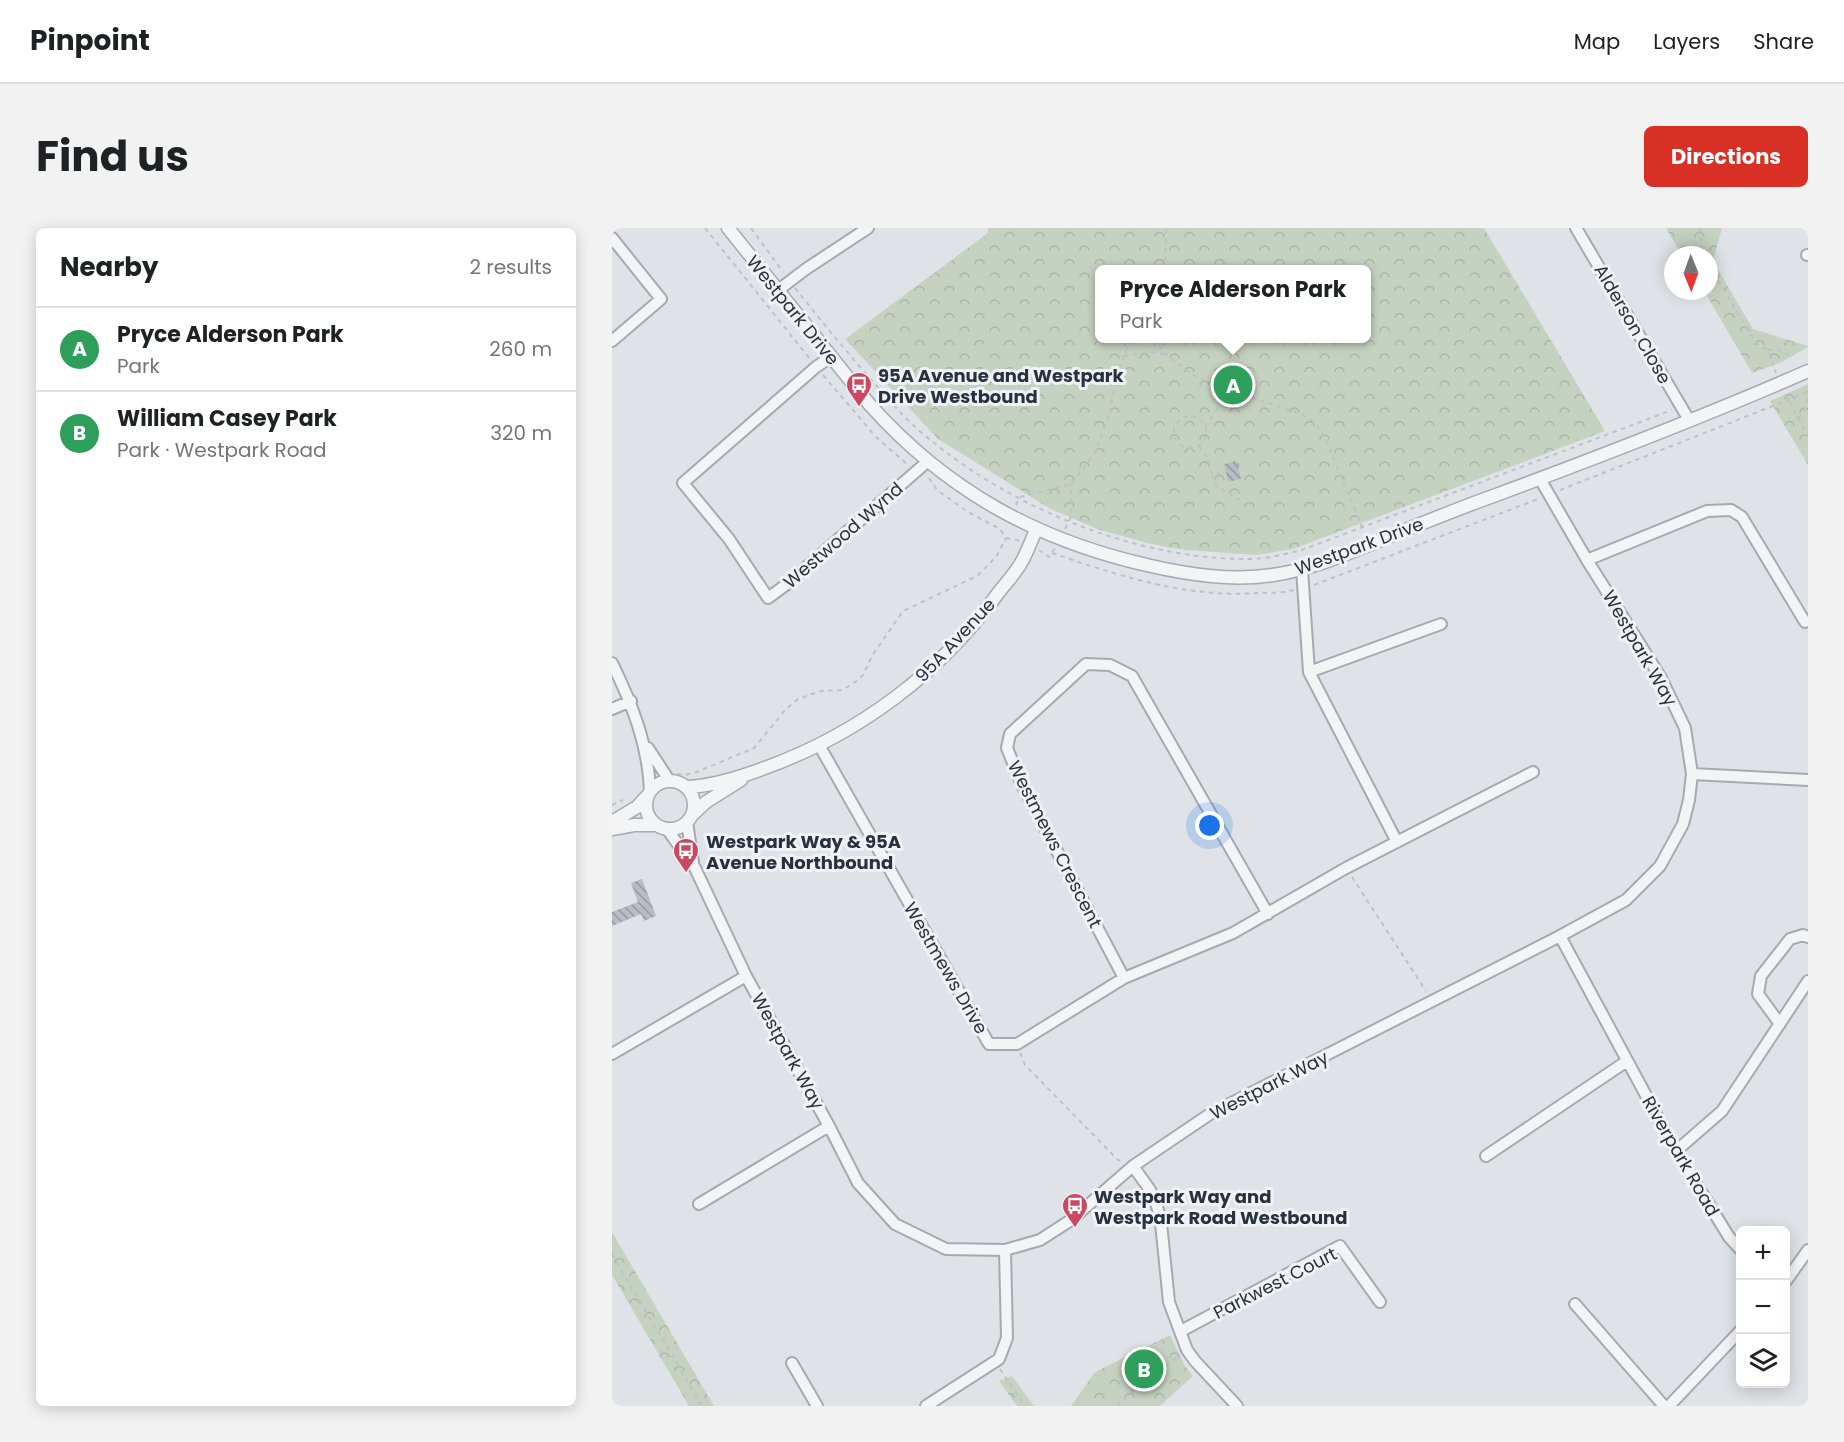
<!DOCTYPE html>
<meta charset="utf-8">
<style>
:root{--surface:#fff;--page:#f2f2f2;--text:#202124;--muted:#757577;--line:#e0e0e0;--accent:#d93025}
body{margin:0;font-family:Poppins,sans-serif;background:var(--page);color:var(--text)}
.controls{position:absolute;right:18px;bottom:18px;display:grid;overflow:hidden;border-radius:9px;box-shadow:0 3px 15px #0003}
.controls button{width:54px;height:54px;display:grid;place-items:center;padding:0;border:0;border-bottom:2px solid var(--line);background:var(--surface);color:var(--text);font:30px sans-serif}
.compass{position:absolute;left:1052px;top:18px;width:54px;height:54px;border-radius:50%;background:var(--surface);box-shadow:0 3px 15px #0003;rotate:179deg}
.you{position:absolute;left:598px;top:598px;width:21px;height:21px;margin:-15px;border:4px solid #fff;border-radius:50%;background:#1a73e8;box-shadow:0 0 0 9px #1a73e833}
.badge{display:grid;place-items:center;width:39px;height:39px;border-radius:50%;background:var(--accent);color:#fff;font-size:20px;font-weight:700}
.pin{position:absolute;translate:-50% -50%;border:3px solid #fff;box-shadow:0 2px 6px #0006}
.popup{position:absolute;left:483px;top:37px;width:276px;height:78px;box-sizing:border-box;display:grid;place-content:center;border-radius:9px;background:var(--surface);filter:drop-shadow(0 2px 4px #0005);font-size:20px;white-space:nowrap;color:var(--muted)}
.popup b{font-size:22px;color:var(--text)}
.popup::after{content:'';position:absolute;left:50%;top:100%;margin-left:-12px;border:12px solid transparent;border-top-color:var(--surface)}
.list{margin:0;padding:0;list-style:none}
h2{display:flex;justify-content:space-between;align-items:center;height:78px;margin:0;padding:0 24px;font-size:26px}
h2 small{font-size:20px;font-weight:400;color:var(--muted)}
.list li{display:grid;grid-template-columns:39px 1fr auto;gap:18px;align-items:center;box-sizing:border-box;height:84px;padding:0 24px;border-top:2px solid var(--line)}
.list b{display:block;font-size:22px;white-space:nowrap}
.list p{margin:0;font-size:20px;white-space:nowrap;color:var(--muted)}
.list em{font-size:20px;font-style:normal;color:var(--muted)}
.icon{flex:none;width:33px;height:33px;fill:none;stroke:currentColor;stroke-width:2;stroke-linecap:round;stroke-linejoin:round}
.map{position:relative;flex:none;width:1196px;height:1178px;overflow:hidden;border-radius:9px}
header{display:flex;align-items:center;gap:36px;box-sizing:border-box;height:84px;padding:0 30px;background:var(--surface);border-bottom:2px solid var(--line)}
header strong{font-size:28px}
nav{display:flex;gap:33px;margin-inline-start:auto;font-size:21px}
.intro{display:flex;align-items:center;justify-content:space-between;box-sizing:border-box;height:144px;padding:0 36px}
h1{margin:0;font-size:42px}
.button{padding:15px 27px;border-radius:9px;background:var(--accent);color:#fff;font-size:21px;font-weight:700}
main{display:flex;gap:36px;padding:0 36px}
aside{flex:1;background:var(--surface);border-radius:9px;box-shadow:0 3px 15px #0003}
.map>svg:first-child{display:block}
</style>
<header>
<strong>Pinpoint</strong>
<nav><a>Map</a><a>Layers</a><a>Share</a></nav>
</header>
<div class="intro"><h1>Find us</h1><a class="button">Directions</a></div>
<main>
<aside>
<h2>Nearby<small>2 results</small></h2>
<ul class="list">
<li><span class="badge" style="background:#2e9e5b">A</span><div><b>Pryce Alderson Park</b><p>Park</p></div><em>260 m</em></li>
<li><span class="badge" style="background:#2e9e5b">B</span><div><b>William Casey Park</b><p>Park · Westpark Road</p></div><em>320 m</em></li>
</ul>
</aside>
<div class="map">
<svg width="1196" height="1178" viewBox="0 0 1196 1178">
<defs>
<pattern id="park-crowns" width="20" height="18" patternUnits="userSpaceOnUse" patternTransform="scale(1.5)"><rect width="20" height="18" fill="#c6d2c1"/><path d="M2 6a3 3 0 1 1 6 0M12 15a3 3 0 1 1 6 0" fill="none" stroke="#aab5a7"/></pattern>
<pattern id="building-back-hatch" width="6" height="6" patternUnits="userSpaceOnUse" patternTransform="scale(1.5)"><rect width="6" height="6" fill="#b7bcc5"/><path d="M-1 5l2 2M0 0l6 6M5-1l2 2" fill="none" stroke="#9599a1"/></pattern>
</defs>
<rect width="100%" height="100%" fill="#dfe3e8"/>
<!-- park -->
<path fill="url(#park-crowns)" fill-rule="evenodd" d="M376 0H872L993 203 681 321 644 327 573 322 539 316 485 301 437 280 326 211 233 111 376 5ZM488 42H754V110H488Z
M1054 0H1110L1101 33 1141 101 1196 118V119L1170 134 1140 145 1092 63H1097V27H1070Z
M1196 156V237L1158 173Z
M0 1004 102 1178H77L0 1047Z
M558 1107 573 1138 581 1148 548 1178H459L483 1144Z
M400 1148 422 1178H405L387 1153Z"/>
<!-- building -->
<path fill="url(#building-back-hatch)" d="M625 233 629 251 616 254 612 236Z
M30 651 44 688 32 693 29 686 0 698V684L26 674 19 655Z"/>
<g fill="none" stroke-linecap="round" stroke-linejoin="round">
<defs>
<path id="minor" d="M964 0 1077 192
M0 10 49 71 0 113
M1195 27H1196
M165 63 194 41 256 0
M219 129 204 139 71 255 117 311 156 370 175 356 315 234
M975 332 1095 283 1119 282 1130 289 1193 394
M690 341 697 444 785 614
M0 435C20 476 36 516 38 562
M697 444 829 396
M0 481 19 473
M207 517 377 816H405L512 750 621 705 734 640 921 544
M36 520 57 552
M1080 546 1196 552
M75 594 81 634
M55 601 83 640 134 748 217 898 246 955 283 996 334 1021 393 1022 428 1012 459 992 521 938 598 886 948 708 1014 672 1048 638 1071 596 1077 572 1080 546 1073 500 1049 450 975 332 928 251
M948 708 1064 923 1117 1009 1128 1021
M512 750 409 555 395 520 398 506 474 436 498 437 520 448 656 686
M1168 796 1146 766 1149 748 1178 711 1191 707 1196 709
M0 826 134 748
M1064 923 1110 883 1196 753
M874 928 1015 833
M521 938 538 962 545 978 549 995 557 1074 575 1122 583 1133 625 1178
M87 976 217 898
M1174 1053 1196 1022
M963 1076 1052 1178
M569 1103 728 1018 768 1074
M180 1135 205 1178
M314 1178 387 1131 395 1110 393 1022
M1057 1178 1128 1103"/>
<path id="tertiary" d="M116 0 258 177C335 263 426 313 539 338 579 347 620 353 661 347 696 342 727 329 759 316 801 299 842 282 884 267 989 228 1094 188 1196 143
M34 577a24 24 0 1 1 48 0a24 24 0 1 1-48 0Z
M75 559C103 558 132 548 158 538 249 504 327 445 384 368 392 357 402 347 409 335 415 325 419 313 424 302
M80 587 94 574 129 552
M0 594 25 579 34 569
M0 601 22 597H45"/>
</defs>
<!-- minor casing -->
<use href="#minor" stroke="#a5aab2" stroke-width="14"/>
<!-- tertiary casing -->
<use href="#tertiary" stroke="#a5aab2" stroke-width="15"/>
<!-- path -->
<path stroke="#bec1c6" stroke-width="2" stroke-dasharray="4.5 4.5" stroke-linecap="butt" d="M93 0 198 131
M139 0 171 44
M1088 0 1091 27
M1097 37 1144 115 1156 122 1164 145
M553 42 554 0
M183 60C212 96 240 131 271 165 281 176 291 188 302 198 388 275 516 330 632 331 652 332 672 326 690 322L1060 182
M542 110 553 126 583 148 618 163 690 186 703 195 713 210 750 299
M1156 122C1166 121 1175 123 1179 132
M512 128 537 124 553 126
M211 147 264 209 295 236
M1173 166 1196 208
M562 204a16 16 0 1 1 32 0a16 16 0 1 1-32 0Z
M1186 190C1195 183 1195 173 1196 163
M593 199 618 163
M587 218 597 232 600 247 611 245
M600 247 604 258 628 272
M317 250 325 262 356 284 388 301 394 310
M948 262 1176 172 1196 163
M404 277 408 269 459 256 483 225 497 187 505 146 515 120 521 110
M453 301 459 289V256
M394 310 408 313
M427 322 437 329 443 320
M440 325C507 348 574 370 645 365 657 365 670 365 682 362
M702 357 926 271
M65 546 73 547 82 545 142 520 174 481 186 471 209 463 230 462 245 453 251 447 260 428 291 383 365 348 384 329 394 310
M0 577 11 572
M740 649 814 763
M408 825 413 837 506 932 510 933
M0 1026 90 1178
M388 1141 413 1178
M505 1178 521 1163 565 1129"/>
<!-- minor -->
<use href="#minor" stroke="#f2f4f6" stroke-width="10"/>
<!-- tertiary -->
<use href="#tertiary" stroke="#f2f4f6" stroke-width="12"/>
</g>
<!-- icons -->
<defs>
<symbol id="bus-pin" viewBox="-11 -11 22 30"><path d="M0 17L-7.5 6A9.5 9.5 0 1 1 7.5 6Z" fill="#c94960" stroke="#eff2f6"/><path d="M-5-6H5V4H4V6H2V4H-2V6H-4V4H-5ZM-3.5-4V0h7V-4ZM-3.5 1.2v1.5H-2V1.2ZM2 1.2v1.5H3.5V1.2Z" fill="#fff"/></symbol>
</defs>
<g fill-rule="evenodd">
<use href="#bus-pin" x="232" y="142" width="30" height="40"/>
<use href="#bus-pin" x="59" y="608" width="30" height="40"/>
<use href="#bus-pin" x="448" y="963" width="30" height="40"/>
</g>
<g text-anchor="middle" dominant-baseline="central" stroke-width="6" stroke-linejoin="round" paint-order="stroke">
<!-- street labels -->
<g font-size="18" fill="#29313f" stroke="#eff2f6">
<text transform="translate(181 82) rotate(51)">Westpark Drive</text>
<text transform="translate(1021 96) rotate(60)">Alderson Close</text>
<text transform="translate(231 307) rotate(-41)">Westwood Wynd</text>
<text transform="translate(747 318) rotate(-20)">Westpark Drive</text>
<text transform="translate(343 412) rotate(-47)">95A Avenue</text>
<text transform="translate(1028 420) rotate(60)">Westpark Way</text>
<text transform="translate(443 616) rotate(63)">Westmews Crescent</text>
<text transform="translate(334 740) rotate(60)">Westmews Drive</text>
<text transform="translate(176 823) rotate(61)">Westpark Way</text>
<text transform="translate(657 857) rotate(-27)">Westpark Way</text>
<text transform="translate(1069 928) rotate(60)">Riverpark Road</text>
<text transform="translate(663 1055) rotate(-27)">Parkwest Court</text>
</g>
<!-- poi labels -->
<g font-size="18" font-weight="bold" fill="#29313f" stroke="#eff2f6" text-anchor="start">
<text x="266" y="147">95A Avenue and Westpark<tspan x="266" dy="21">Drive Westbound</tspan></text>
<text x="94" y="613">Westpark Way &amp; 95A<tspan x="94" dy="21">Avenue Northbound</tspan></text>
<text x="482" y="968">Westpark Way and<tspan x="482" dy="21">Westpark Road Westbound</tspan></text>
</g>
</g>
</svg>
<div class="controls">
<button>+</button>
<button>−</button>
<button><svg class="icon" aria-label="layers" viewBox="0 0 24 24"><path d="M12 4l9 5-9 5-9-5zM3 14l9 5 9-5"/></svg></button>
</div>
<svg class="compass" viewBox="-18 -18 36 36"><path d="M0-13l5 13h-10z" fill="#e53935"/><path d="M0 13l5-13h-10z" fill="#757577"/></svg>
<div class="you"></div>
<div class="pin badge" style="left:621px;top:157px;background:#2e9e5b">A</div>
<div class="popup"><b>Pryce Alderson Park</b>Park</div>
<div class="pin badge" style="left:532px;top:1141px;background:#2e9e5b">B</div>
</div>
</main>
